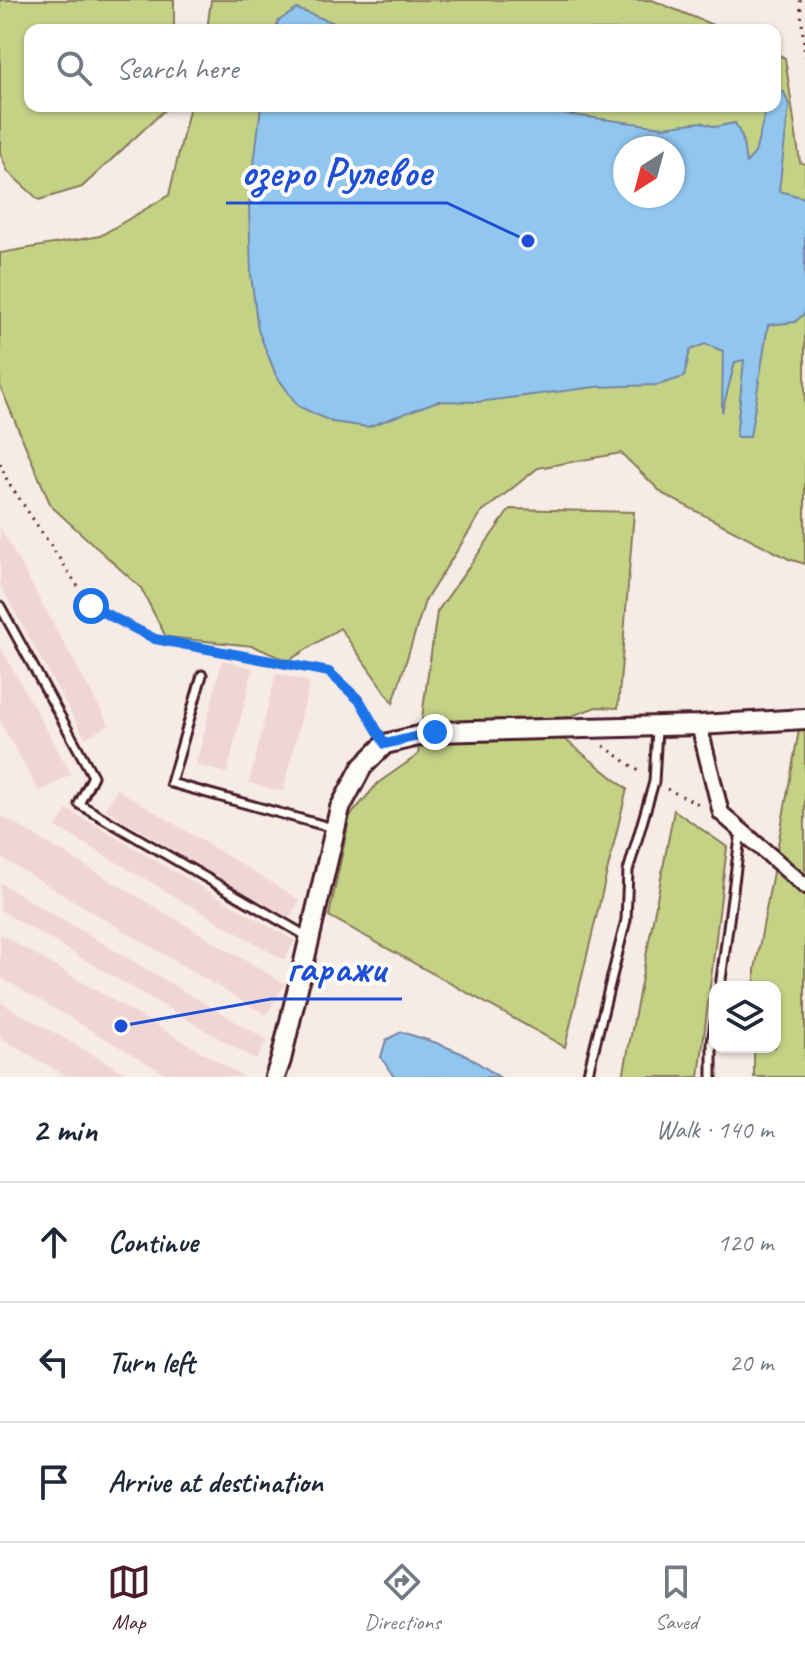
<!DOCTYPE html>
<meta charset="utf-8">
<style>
:root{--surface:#fff;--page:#f2f2f3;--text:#1f2937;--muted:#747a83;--line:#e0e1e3;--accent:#4a1f2b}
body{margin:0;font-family:Caveat,sans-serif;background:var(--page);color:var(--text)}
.controls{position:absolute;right:24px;bottom:24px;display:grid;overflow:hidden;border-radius:16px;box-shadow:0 2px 6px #0004}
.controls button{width:72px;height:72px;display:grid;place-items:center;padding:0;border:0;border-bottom:2px solid var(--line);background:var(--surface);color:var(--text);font:40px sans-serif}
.compass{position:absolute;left:613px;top:136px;width:72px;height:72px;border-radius:50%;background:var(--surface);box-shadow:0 2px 6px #0004;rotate:216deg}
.stop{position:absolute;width:24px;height:24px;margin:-18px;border:6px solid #1a73e8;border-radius:50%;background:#fff}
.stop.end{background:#1a73e8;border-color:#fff;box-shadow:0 2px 8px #0008}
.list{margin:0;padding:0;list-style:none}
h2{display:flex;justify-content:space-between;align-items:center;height:104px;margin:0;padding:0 32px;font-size:34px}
h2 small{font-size:26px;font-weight:400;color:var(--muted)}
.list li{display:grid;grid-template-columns:52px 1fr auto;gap:24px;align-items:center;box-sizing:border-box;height:120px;padding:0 32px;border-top:2px solid var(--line)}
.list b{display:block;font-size:30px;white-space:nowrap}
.list em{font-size:26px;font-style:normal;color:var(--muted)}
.icon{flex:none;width:44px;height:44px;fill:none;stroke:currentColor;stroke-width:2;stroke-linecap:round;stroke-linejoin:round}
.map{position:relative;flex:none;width:805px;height:1077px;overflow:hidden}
.search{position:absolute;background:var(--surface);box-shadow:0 2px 6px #0004;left:24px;right:24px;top:24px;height:88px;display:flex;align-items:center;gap:20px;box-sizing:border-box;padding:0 28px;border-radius:16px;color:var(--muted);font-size:30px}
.sheet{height:464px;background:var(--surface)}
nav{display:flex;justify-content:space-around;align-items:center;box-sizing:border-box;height:112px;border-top:2px solid var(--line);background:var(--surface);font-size:22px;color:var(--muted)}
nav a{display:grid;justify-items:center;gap:4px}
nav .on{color:var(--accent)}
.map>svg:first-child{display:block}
</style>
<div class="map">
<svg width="805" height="1077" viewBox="0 0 805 1077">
<rect width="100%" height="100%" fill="#f7ebe6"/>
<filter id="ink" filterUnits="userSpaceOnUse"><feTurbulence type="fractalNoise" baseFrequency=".0125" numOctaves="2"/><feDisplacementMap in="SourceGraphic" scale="16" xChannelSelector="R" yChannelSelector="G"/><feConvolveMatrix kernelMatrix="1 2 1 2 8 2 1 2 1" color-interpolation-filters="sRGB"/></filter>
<g filter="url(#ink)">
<!-- built -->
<path fill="#f0d6d2" d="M0 527 109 725 85 738 0 585Z
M0 646 71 774 39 792 0 721Z
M222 660 253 668 227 773 196 765Z
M276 673 310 682 283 792 249 783Z
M117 789 300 900 288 919 105 809Z
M67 809 295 941 284 960 56 827Z
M0 815 285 984 266 1015 0 857Z
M0 883 267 1040 256 1060 0 910Z
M0 934 241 1075 240 1077H171L0 977Z
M0 1002 132 1077H68L0 1038Z"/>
<!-- green -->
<path fill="#c4d286" stroke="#877858" stroke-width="2" fill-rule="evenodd" d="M0 0H174V30H30V106H169L82 187 39 200 8 172 0 153Z
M211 0H652L725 30H207Z
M775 53 785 58 800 162 805 164V564L789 559 663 494 621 453 538 468 481 513 425 601 393 703 340 628 288 661 253 646 166 637 141 588 51 506 0 386V253L100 236 169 195 190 106H775ZM625 148H673V196H625Z
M510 509 634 512 618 708 596 707 547 725 627 789 565 1047 329 916 350 816 378 783 418 755 424 702 437 612Z
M799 730H805V1077H754V1047H775V987H755V970Z
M674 810 727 847 699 1077H623Z"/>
<!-- water -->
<path fill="#91c7ef" stroke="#7584a1" stroke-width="2" fill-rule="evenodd" d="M297 9 353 30H276L278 21Z
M775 91 784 92 789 105 779 191 805 198V313L795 322 768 325 750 437H736L744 360 735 362 722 412 723 351 705 344 690 350 684 377 658 385 595 387 478 402 438 401 368 427 332 422 298 406 276 375 258 330 251 275 249 207 261 106H533L542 111 663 127 701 122 715 127 735 123 742 137 746 163 755 153 767 106H775ZM673 148V196H625V148Z
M401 1032 434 1042 466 1055 499 1077H394L381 1057 386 1040Z"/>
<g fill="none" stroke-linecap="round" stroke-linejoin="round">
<defs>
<path id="service" d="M0 606 93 776 79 804 308 937
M202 675 171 783 333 828
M720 987 741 831
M587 1077 626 920 628 871 654 782 657 729
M712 1077V1043L715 1022"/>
<path id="minor" d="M699 725 721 813 805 886"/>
<path id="tertiary" d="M275 1077 281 1060 340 808 362 767 385 744 435 732 699 725 805 719"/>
</defs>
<!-- service casing -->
<use href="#service" stroke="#4a1f2b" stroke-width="13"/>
<!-- minor casing -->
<use href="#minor" stroke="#4a1f2b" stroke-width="20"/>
<!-- tertiary casing -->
<use href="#tertiary" stroke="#4a1f2b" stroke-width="24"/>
<!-- path -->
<path stroke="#4a1f2b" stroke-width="3" stroke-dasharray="2 6" stroke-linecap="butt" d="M800 0 805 56
M0 463 7 480 91 606 155 639 329 672 360 701 377 731
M604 746 643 774
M667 789 703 806"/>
<!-- service -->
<use href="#service" stroke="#fdfcf7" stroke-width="7"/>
<!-- minor -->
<use href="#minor" stroke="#fdfcf7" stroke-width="14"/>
<!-- tertiary -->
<use href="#tertiary" stroke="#fdfcf7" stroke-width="18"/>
</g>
</g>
<g fill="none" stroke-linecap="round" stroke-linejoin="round" filter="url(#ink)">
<!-- route -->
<path stroke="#1a73e8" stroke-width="10" d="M91 606 155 639 329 672 360 701 385 744 435 732"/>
</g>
<!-- callouts -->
<path fill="none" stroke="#1d4ed8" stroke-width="3" d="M528 241L447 203H226M121 1026L271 999H402"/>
<g fill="#1d4ed8" stroke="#fdfcf7" stroke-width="3">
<circle cx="528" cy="241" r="8"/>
<circle cx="121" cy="1026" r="8"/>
</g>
<g font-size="40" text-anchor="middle" font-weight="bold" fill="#1d4ed8" stroke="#fdfcf7" stroke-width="8" stroke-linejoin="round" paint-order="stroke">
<text x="336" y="185">озеро Рулевое</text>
<text x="336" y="981">гаражи</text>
</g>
</svg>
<div class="controls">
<button><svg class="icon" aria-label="layers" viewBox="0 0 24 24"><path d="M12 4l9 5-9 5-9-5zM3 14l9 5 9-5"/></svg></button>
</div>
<svg class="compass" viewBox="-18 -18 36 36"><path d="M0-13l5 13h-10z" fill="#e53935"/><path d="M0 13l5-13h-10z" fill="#747a83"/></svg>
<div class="stop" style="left:91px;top:606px"></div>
<div class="stop end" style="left:435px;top:732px"></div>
<div class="search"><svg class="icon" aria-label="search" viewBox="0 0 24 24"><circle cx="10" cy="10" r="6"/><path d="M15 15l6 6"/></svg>Search here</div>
</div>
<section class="sheet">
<h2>2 min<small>Walk · 140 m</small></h2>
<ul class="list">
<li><svg class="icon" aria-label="ahead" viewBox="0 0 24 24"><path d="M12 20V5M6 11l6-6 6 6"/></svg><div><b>Continue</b></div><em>120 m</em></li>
<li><svg class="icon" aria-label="left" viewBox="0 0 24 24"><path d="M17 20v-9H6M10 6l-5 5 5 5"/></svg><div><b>Turn left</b></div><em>20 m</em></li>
<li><svg class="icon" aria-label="arrive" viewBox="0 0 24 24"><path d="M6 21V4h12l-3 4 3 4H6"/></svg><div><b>Arrive at destination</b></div></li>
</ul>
</section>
<nav>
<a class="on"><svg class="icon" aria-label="map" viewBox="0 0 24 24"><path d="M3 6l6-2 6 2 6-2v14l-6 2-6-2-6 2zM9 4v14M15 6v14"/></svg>Map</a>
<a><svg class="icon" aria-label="directions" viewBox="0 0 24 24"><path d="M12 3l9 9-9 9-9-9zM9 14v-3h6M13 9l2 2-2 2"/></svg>Directions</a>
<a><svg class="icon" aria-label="saved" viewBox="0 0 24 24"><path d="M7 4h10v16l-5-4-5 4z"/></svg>Saved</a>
</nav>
